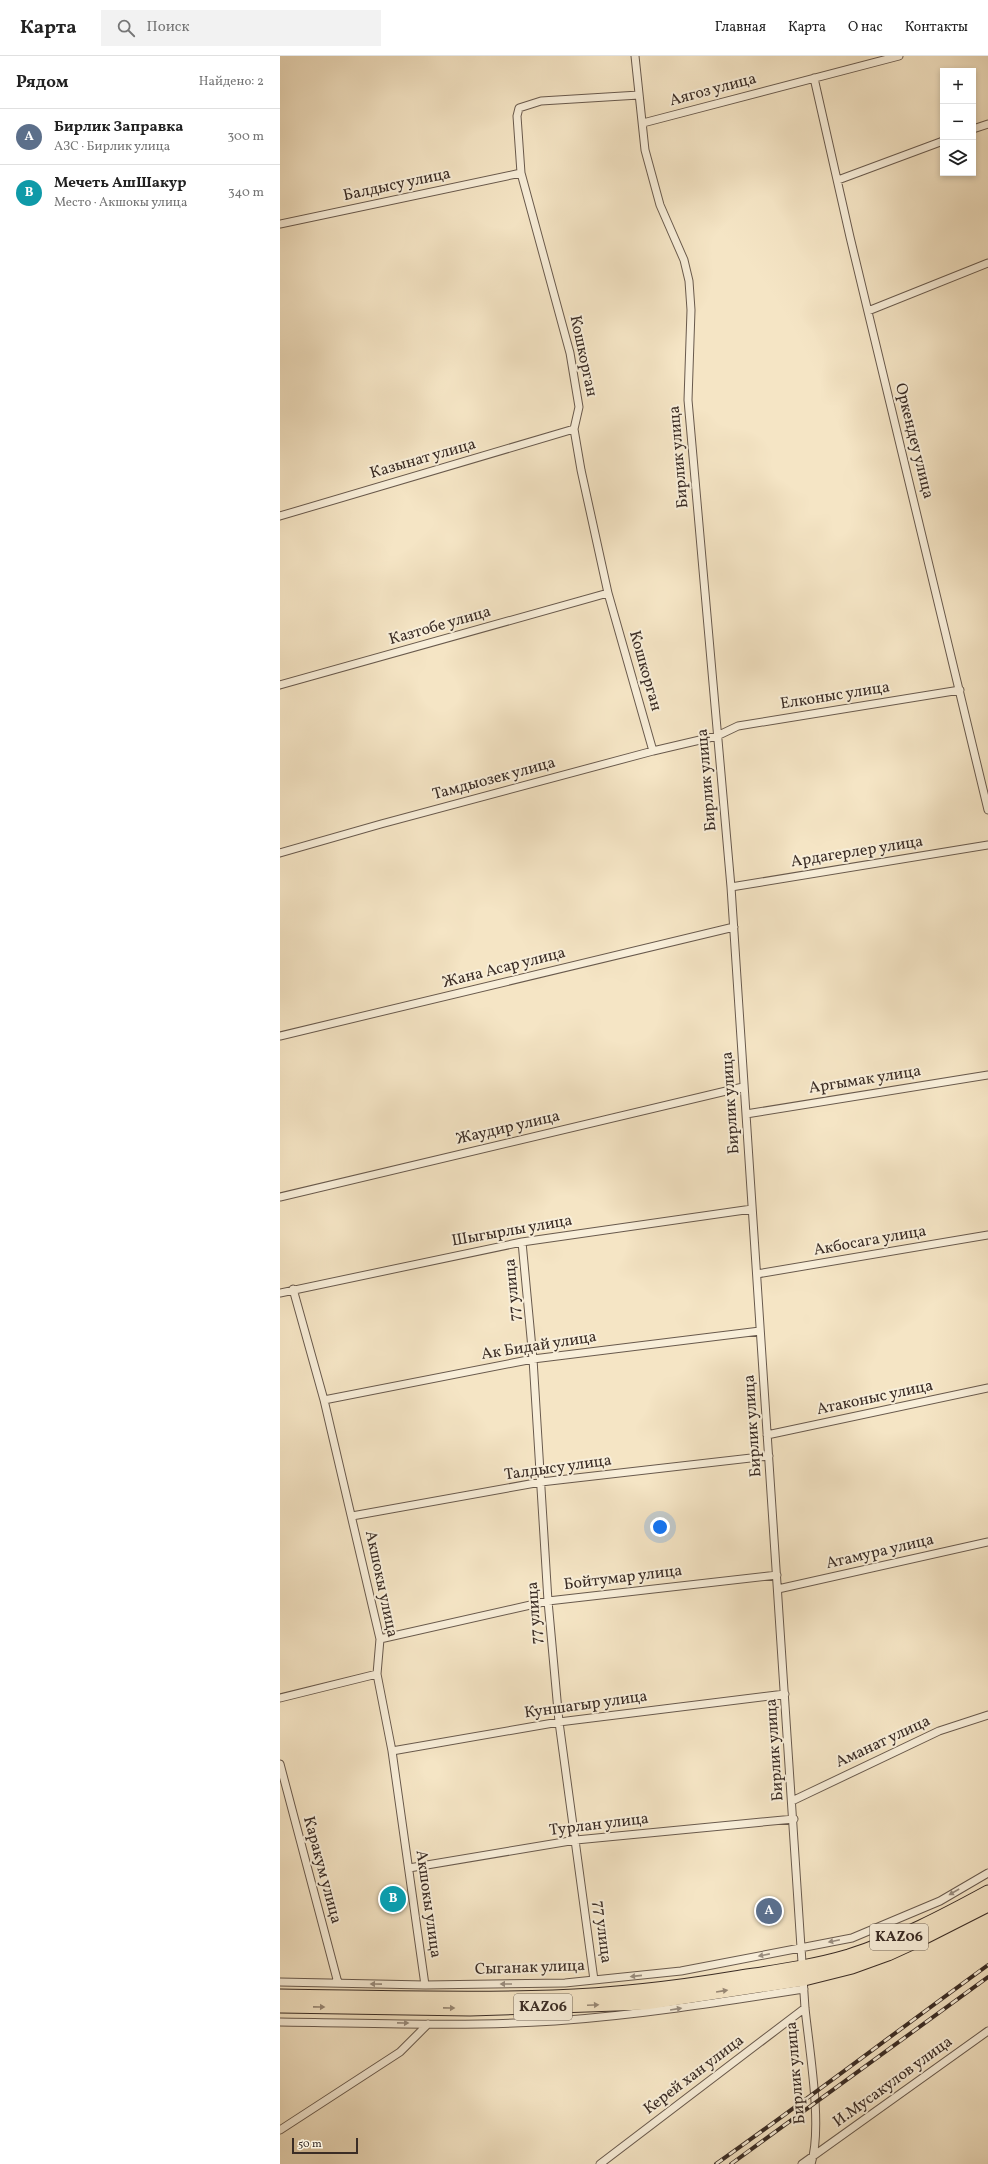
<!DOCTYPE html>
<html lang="ru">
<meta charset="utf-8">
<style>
:root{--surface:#fff;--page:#f2f2f2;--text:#222;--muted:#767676;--line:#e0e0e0;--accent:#db2777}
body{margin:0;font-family:Vollkorn,serif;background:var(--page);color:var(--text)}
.controls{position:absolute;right:12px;top:12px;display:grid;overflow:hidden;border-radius:0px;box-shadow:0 2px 6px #0003}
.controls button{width:36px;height:36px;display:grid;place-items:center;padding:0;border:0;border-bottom:1px solid var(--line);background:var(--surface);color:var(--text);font:20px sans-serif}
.scale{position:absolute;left:12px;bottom:10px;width:66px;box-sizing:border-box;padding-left:4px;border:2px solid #3a2c25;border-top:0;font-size:11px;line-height:14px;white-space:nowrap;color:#3a2c25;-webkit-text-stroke:3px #f8eed9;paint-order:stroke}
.you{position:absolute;left:380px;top:1471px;width:14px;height:14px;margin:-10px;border:3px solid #fff;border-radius:50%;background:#1a73e8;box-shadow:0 0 0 6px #1a73e833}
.badge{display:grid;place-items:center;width:26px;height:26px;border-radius:50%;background:var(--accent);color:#fff;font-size:13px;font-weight:700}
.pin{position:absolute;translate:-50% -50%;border:2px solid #fff;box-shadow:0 1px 4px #0006}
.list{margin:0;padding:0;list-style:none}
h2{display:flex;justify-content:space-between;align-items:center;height:52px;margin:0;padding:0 16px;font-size:17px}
h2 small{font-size:13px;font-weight:400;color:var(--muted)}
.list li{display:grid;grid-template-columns:26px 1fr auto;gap:12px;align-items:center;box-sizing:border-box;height:56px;padding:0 16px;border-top:1px solid var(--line)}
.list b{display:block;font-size:15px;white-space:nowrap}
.list p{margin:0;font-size:13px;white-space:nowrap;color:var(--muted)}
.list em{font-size:13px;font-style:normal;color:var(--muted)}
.icon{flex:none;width:22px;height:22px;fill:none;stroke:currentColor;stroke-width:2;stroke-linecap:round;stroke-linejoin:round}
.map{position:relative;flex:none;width:708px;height:2108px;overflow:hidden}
header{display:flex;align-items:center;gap:24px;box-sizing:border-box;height:56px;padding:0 20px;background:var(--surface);border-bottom:1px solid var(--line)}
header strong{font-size:19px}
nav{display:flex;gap:22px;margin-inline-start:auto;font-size:14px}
.search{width:280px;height:36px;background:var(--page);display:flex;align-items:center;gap:10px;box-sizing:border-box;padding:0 14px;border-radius:0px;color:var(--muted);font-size:15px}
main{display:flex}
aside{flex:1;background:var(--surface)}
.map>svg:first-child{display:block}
</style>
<header>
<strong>Карта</strong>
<div class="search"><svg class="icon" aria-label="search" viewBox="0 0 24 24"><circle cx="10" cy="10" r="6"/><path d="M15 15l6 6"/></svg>Поиск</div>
<nav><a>Главная</a><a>Карта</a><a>О нас</a><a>Контакты</a></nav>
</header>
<main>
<aside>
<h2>Рядом<small>Найдено: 2</small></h2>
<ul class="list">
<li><span class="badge" style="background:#5c6f8a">A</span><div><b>Бирлик Заправка</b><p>АЗС · Бирлик улица</p></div><em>300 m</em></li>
<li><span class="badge" style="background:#0f9aa8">B</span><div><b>Мечеть АшШакур</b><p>Место · Акшокы улица</p></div><em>340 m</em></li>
</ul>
</aside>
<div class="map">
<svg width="708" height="2108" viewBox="0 0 708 2108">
<rect width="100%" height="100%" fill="#f5e5c5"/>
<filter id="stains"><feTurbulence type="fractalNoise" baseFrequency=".005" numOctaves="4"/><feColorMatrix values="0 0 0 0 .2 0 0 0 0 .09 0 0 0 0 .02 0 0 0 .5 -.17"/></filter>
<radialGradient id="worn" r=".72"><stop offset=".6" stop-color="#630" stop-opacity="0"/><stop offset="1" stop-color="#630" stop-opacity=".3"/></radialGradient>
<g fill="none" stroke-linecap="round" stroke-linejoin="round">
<defs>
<path id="street" d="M355 0 365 94 380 149 404 204 409 225 411 254 408 344 451 831 525 1952C529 1992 543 2072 531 2108
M534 22 570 181 708 754
M359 39 261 45 239 52 237 60 241 117 290 297 299 351 294 373 301 414 328 537 373 695
M363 67 619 0
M693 73 708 68
M558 124 663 85
M0 168 241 117
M588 255 708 207
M0 460 294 373
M0 629 328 537
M0 797 101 768 373 695 437 680 458 670 680 634
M451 831 708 789
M0 980 454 871
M466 1058 708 1019
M0 1141 463 1031
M242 1186 253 1303 268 1545 279 1666 314 1924
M477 1218 708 1179
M13 1233 44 1344 100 1583 97 1618 112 1695 145 1929
M0 1237 242 1186 472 1153
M44 1344 253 1303 480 1275
M487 1379 708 1332
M72 1460 261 1426 489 1400
M498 1533 708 1486
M100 1583 268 1545 497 1519
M0 1642 97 1618
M112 1695 279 1666 505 1638
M0 1708 58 1927
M512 1745 659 1675 708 1659
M129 1812 296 1784 514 1763
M0 1926 145 1929 285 1927 401 1915 572 1882 660 1845 708 1817
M0 1966C91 1967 184 1971 275 1965 359 1959 441 1946 524 1933
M0 2074 120 1996 148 1968
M320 2108 525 1952
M522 2108 708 1975"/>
<path id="highway" d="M0 1940C91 1941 182 1944 273 1941 334 1939 395 1932 455 1922 493 1916 532 1911 569 1900 618 1884 664 1860 708 1836
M0 1950 190 1953 365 1947 524 1923 572 1911 608 1898 643 1882 708 1849"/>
</defs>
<!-- street casing -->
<use href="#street" stroke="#695a4d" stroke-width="9"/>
<!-- highway casing -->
<use href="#highway" stroke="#3a2c25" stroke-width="15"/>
<!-- street -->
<use href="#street" stroke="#f8eed9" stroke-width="7"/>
<!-- highway -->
<use href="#highway" stroke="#f5e5c5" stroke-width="13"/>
<defs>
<path id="rail" d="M436 2108C528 2043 617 1975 708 1909
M451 2108 708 1921"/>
</defs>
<!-- rail casing -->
<use href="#rail" stroke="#3a2c25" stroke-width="4"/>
<!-- rail -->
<use href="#rail" stroke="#f8eed9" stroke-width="2.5" stroke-dasharray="8" stroke-linecap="butt"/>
</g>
<!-- one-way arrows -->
<defs><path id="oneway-solid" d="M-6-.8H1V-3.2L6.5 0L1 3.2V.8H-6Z"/></defs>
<g fill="#998d7f">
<use href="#oneway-solid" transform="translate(674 1836) rotate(150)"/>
<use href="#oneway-solid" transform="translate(554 1885) rotate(168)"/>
<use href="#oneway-solid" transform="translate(484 1899) rotate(169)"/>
<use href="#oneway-solid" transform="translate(356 1920) rotate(174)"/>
<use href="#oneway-solid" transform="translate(96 1928) rotate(-179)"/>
<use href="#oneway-solid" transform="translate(226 1928) rotate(180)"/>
<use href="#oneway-solid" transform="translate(396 1953) rotate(-9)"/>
<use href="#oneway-solid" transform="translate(123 1967) rotate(1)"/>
</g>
<g fill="#988875">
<use href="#oneway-solid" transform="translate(442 1935) rotate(-9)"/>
<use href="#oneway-solid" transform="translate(313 1949) rotate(-3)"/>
<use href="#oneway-solid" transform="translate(39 1951) rotate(1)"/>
<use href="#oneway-solid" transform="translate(169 1952) rotate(1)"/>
</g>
<g text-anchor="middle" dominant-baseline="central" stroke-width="4" stroke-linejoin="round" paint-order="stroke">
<!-- shield labels -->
<g fill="#f8eed9" stroke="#73665b" stroke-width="1">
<rect x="590" y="1868" width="58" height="26" rx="3"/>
<rect x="234" y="1938" width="58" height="26" rx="3"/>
</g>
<g font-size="15" font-weight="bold" fill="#3a2c25">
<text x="619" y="1881">KАZ06</text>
<text x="263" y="1951">KАZ06</text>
</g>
<!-- street labels -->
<g font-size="16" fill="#3a2c25" stroke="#f8eed9">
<text transform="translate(433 34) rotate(-15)">Аягоз улица</text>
<text transform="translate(117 129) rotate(-12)">Балдысу улица</text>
<text transform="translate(303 300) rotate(78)">Кошкорган</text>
<text transform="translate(634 385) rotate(76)">Оркендеу улица</text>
<text transform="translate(399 401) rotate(-95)">Бирлик улица</text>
<text transform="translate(143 403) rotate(-16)">Казынат улица</text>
<text transform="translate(160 570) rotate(-16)">Казтобе улица</text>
<text transform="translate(365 615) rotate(74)">Кошкорган</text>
<text transform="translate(555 640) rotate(-9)">Елконыс улица</text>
<text transform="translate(214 723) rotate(-15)">Тамдыозек улица</text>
<text transform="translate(427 724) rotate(-95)">Бирлик улица</text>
<text transform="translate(577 796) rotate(-9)">Ардагерлер улица</text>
<text transform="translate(224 912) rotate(-14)">Жана Асар улица</text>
<text transform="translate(585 1024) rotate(-9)">Аргымак улица</text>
<text transform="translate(451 1047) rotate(-94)">Бирлик улица</text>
<text transform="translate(228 1072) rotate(-13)">Жаудир улица</text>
<text transform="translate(232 1175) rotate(-10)">Шыгырлы улица</text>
<text transform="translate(590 1185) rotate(-10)">Акбосага улица</text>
<text transform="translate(233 1234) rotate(-95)">77 улица</text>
<text transform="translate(259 1290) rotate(-9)">Ак Бидай улица</text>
<text transform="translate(595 1342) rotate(-12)">Атаконыс улица</text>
<text transform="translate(473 1370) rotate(-94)">Бирлик улица</text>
<text transform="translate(278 1412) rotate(-8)">Талдысу улица</text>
<text transform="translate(600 1496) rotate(-13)">Атамура улица</text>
<text transform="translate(343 1522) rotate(-7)">Бойтумар улица</text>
<text transform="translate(101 1528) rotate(78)">Акшокы улица</text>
<text transform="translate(255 1557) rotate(-94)">77 улица</text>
<text transform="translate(306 1649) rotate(-8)">Куншагыр улица</text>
<text transform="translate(603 1686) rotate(-25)">Аманат улица</text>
<text transform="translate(495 1694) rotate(-94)">Бирлик улица</text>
<text transform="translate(319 1769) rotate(-7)">Турлан улица</text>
<text transform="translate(42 1814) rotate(75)">Каракум улица</text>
<text transform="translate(148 1848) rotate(82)">Акшокы улица</text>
<text transform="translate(322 1876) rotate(83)">77 улица</text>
<text transform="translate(250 1912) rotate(-2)">Сыганак улица</text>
<text transform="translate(516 2017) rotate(-95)">Бирлик улица</text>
<text transform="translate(414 2019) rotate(-37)">Керей хан улица</text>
<text transform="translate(613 2026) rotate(-36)">И.Мусакулов улица</text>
</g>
</g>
<rect width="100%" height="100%" filter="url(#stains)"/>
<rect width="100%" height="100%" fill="url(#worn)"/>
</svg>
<div class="controls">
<button>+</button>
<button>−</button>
<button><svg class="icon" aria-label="layers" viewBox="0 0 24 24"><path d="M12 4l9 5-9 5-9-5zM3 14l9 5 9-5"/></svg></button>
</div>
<div class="scale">50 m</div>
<div class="you"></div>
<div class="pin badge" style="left:489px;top:1855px;background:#5c6f8a">A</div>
<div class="pin badge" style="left:113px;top:1843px;background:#0f9aa8">B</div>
</div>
</main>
